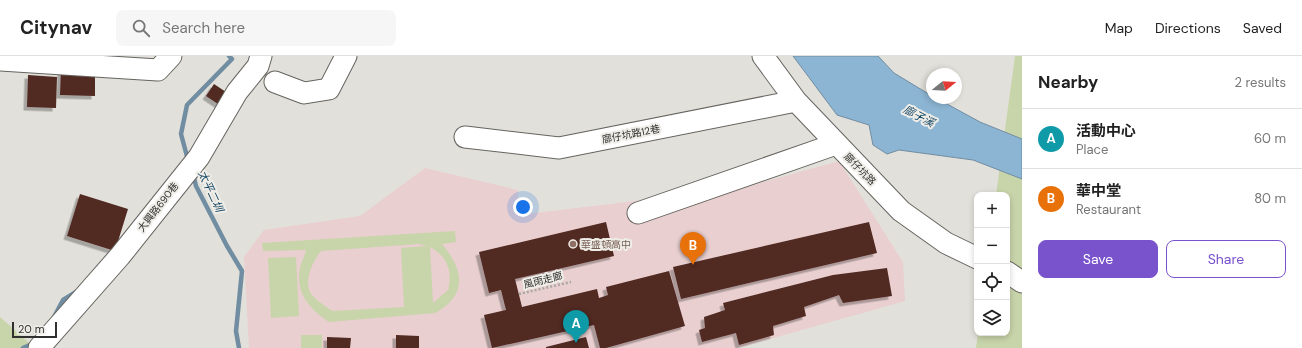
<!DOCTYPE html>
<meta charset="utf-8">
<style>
:root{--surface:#fff;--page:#f6f6f6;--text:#222;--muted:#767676;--line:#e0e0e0;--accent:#7953cc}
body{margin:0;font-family:"DM Sans","Noto Sans TC",sans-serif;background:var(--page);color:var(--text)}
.controls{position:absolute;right:12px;bottom:12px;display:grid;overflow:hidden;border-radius:8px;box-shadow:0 2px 6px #0003}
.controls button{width:36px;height:36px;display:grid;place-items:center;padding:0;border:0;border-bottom:1px solid var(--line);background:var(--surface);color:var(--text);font:20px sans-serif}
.compass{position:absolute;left:926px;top:12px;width:36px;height:36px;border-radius:50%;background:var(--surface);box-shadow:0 2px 6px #0003;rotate:72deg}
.scale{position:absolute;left:12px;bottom:10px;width:45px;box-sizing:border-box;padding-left:4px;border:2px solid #31302e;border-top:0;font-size:11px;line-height:14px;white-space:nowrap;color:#31302e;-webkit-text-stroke:3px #efede7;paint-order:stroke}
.you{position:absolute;left:523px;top:151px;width:14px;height:14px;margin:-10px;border:3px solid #fff;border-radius:50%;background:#1a73e8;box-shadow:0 0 0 6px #1a73e833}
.badge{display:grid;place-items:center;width:26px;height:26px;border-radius:50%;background:var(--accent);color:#fff;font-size:13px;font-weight:700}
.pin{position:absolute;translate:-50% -33px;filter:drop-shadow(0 1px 2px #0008)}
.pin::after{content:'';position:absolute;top:21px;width:14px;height:12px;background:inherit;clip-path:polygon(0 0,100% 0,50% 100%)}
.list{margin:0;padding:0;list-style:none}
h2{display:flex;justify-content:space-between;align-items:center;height:52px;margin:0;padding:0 16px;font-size:17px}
h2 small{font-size:13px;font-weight:400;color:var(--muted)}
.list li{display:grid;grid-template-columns:26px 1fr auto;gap:12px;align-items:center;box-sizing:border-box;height:60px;padding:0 16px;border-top:1px solid var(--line)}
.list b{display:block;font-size:15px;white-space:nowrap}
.list p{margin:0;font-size:13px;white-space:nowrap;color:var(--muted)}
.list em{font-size:13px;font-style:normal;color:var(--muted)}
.actions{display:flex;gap:8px;padding:12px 16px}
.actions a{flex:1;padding:9px 0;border:1px solid var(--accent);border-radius:8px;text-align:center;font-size:14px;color:var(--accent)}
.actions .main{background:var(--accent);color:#fff}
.icon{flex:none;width:22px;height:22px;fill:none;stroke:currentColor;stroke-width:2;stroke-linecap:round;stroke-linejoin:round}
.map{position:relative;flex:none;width:1022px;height:292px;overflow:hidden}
header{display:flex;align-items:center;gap:24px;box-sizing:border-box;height:56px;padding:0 20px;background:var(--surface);border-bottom:1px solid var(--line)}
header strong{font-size:19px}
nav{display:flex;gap:22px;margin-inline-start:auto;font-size:14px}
.search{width:280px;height:36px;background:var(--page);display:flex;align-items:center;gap:10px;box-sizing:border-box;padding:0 14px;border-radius:8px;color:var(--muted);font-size:15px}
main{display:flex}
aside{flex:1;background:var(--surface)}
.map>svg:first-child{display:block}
</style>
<header>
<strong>Citynav</strong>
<div class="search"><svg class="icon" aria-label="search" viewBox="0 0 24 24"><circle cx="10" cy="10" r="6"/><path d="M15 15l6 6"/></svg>Search here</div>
<nav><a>Map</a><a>Directions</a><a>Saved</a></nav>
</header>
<main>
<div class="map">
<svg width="1022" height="292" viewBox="0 0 1022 292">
<defs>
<filter id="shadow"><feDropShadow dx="-3.5" dy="3.5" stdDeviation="0" flood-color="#0004"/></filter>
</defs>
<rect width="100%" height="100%" fill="#e2e0da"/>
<!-- education -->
<path fill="#e9cfcf" d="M839 105 903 206 905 245 738 292H249L244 201 264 174 360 160 425 112 518 134V159L644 144 681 149Z"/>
<!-- green -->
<path fill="#c8d4aa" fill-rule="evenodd" d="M1015 0H1022V292H976L978 277H1007V139H996Z
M455 175 456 186 442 188C464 214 468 239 435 257L329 266C309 253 295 236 300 212 301 206 305 200 306 194L263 195 262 187ZM419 188 427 190 401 192 404 251 333 255C326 251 317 245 312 239 302 227 313 205 321 195ZM430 191C447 200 453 215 448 234L433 247Z
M296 201 299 260 271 262 268 202Z
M0 261 35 292H0Z
M301 279H322V292H301Z"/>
<!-- water -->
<path fill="#8cb5d3" stroke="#718da2" d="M793 0H878L894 17 932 40V42H936L980 66 1022 83V123L973 104 899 94 887 98 873 89 869 69 837 59Z"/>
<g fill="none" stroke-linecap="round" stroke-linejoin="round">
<!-- stream -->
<path stroke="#718da2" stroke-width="4.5" d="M188 104 181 78 187 49 232 3 229 0
M193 118 196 130 227 190 242 215 236 275 239 292
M54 261 63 244 76 236
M23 292 34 287"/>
</g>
<!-- building -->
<path fill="#512923" filter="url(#shadow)" d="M61 11 95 12V40L60 39Z
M28 19 57 21 56 52 27 51Z
M214 28 232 40 224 52 206 40Z
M80 138 128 153 115 195 67 180Z
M606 166 614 200 515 223 522 251 597 233 599 242 608 239 606 231 669 215 685 270 606 292H600L594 269 492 292 484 259 506 254 501 234 489 237 479 196Z
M869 166 877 197 681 243 673 211Z
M887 212 892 240 843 247 839 239 804 251 806 260 773 270 774 279 739 289 736 277 702 286 699 274 705 272 704 261 725 254 723 247 833 219Z
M396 279 419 280V292H396Z
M327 281 351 282 350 292H327Z
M586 281 589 292H546V291Z"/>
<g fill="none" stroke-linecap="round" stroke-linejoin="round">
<defs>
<path id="minor" d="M763 0 796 45 901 155 946 187 977 202
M0 4 158 14 171 0
M275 26 304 37 329 33 346 0
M465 81 559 92 796 45
M638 157 836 88
M1007 216 1022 226
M39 292 120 200 199 101 237 36 258 10 261 0"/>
</defs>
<!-- minor casing -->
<use href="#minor" stroke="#66645f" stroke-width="23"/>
<!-- path -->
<path stroke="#a9a7a3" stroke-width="2.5" stroke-dasharray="2 2" stroke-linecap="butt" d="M519 238 571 226"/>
<!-- minor -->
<use href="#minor" stroke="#fff" stroke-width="21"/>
</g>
<!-- markers -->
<circle fill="#8d6e63" stroke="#efede7" stroke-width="1.5" cx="573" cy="188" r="4"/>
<g text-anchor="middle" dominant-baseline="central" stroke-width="4" stroke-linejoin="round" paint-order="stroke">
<!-- street labels -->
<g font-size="10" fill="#31302e" stroke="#efede7">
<text transform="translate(631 78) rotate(-11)">廍仔坑路12巷</text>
<text transform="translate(860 113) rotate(46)">廍仔坑路</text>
<text transform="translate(158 151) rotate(-52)">大興路690巷</text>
<text transform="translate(543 224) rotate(-14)">風雨走廊</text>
</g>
<!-- education labels -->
<g font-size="10" fill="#785e54" stroke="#efede7" text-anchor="start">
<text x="581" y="188">華盛頓高中</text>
</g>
<!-- water labels -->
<g font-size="11" font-style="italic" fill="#164866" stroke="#efede7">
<text transform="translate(919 60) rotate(28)">廍子溪</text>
<text transform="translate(211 135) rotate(65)">太平二圳</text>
</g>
</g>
</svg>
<div class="controls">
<button>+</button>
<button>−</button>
<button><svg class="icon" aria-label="locate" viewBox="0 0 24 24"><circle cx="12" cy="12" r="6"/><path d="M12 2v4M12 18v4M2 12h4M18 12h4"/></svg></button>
<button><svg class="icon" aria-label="layers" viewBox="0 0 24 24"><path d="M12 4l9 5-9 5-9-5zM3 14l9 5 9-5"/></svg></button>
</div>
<svg class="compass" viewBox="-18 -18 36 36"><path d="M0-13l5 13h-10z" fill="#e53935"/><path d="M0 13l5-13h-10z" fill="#767676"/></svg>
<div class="scale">20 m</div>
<div class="you"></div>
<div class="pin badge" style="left:576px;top:287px;background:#0f9aa8">A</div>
<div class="pin badge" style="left:693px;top:209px;background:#e8710a">B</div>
</div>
<aside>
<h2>Nearby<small>2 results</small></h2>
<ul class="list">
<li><span class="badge" style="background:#0f9aa8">A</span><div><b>活動中心</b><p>Place</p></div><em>60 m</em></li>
<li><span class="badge" style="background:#e8710a">B</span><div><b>華中堂</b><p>Restaurant</p></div><em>80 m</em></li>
</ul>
<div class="actions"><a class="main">Save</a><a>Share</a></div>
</aside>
</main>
